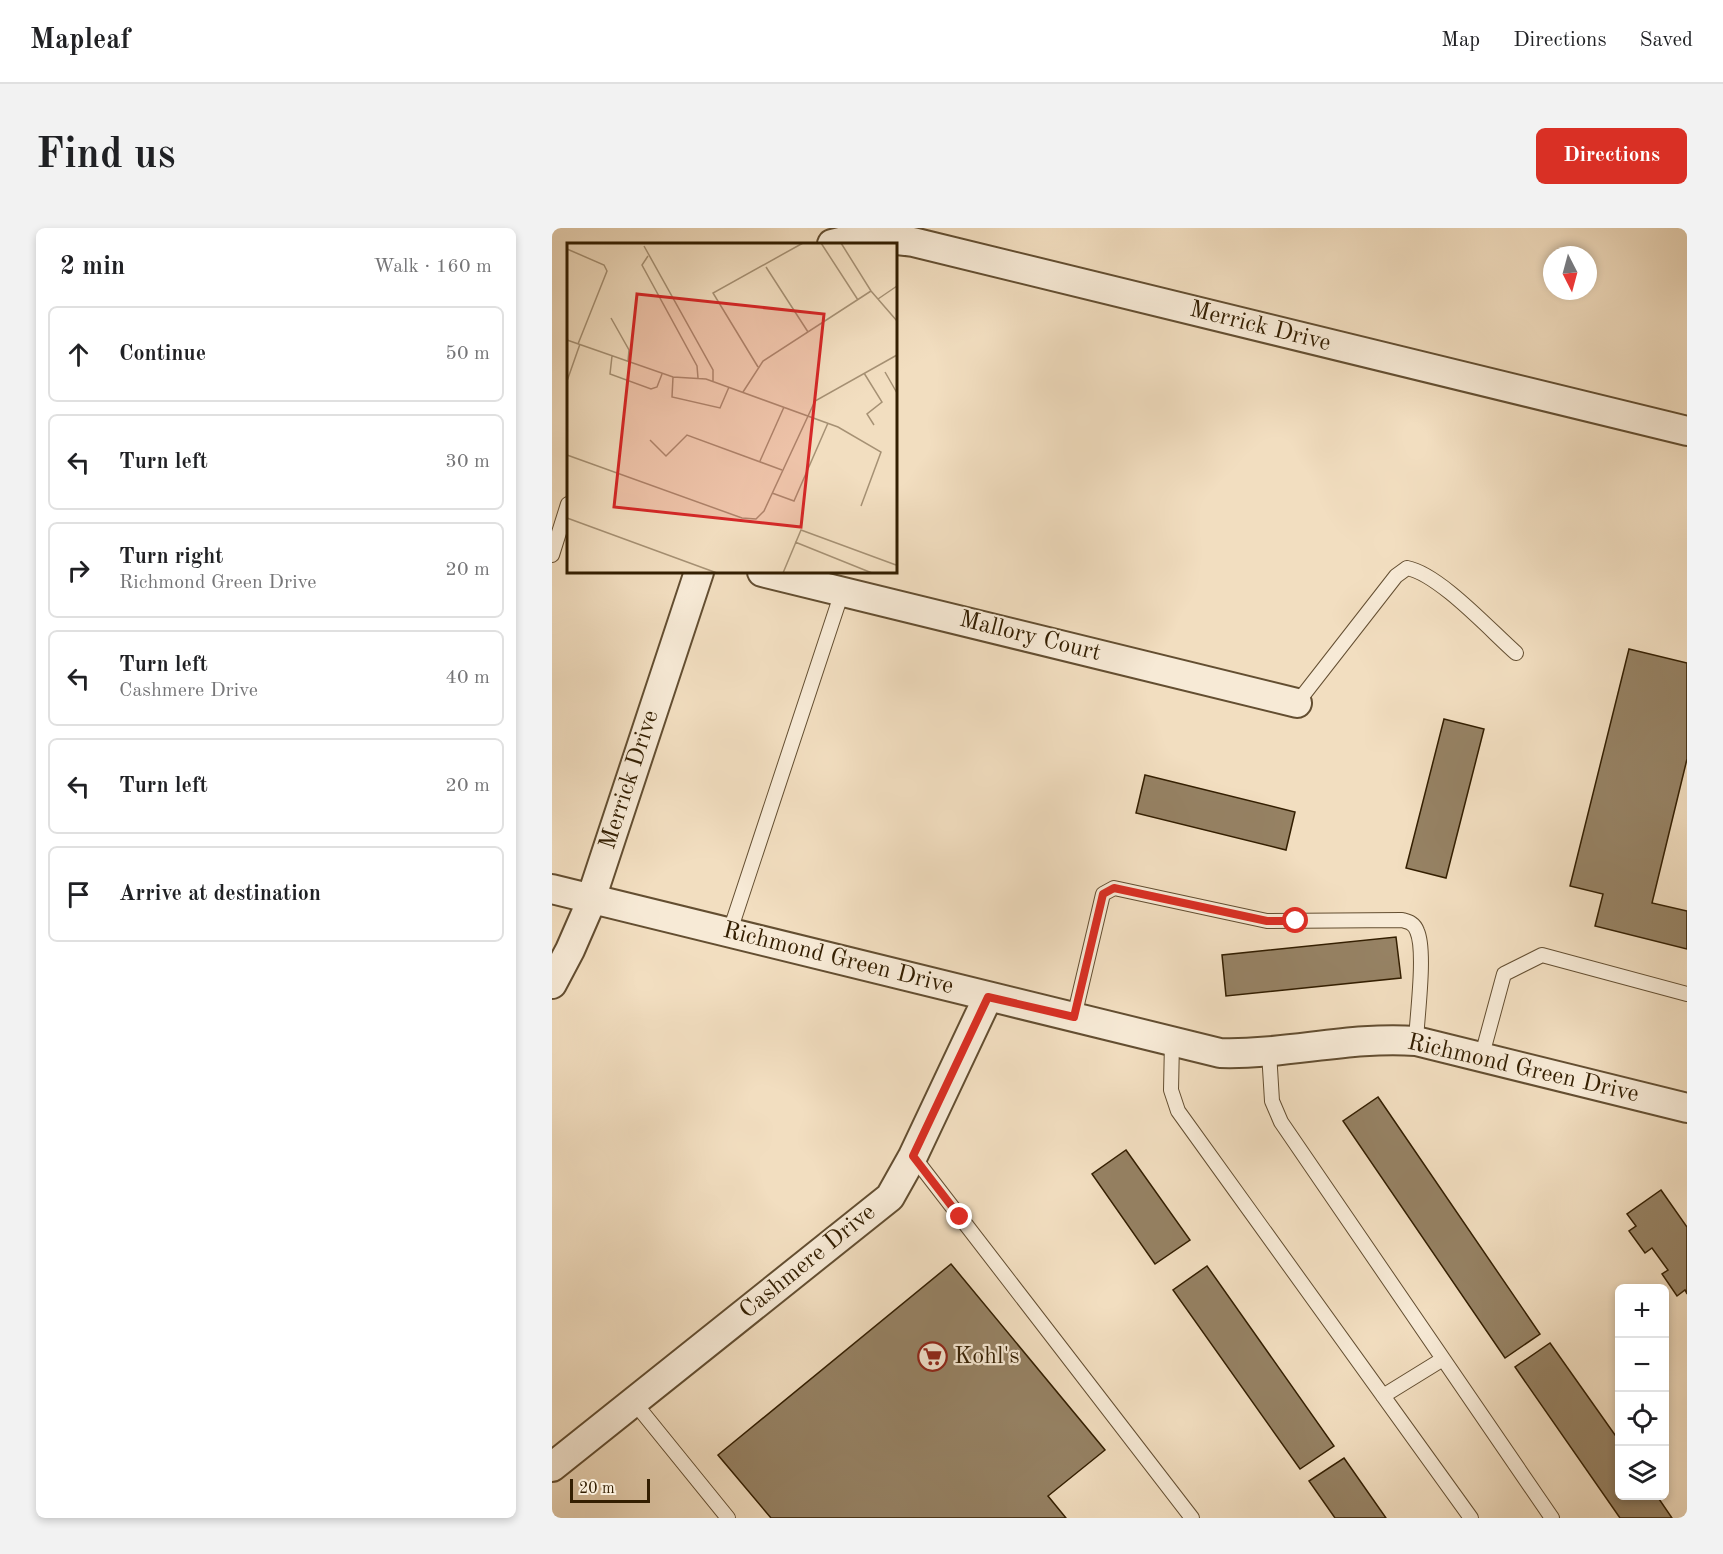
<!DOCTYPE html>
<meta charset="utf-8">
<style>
:root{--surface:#fff;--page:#f2f2f2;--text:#202124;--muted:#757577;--line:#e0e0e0;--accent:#d93025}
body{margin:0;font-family:"Old Standard TT",serif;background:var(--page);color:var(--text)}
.controls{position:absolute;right:18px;bottom:18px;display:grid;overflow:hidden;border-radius:9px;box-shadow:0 3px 9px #0003}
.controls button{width:54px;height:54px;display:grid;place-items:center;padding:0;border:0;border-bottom:2px solid var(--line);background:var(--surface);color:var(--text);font:30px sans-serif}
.compass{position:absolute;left:991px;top:18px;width:54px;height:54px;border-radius:50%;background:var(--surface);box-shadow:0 3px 9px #0003;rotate:174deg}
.scale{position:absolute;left:18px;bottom:15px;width:80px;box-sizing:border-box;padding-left:6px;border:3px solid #331e01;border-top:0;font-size:16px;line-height:21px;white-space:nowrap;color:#331e01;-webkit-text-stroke:4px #f7ead6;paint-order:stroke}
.stop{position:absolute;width:18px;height:18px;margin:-14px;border:4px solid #d93025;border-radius:50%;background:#fff}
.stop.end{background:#d93025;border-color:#fff;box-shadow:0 2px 6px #0008}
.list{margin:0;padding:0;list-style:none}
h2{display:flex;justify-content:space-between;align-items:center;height:78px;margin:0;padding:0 24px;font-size:26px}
h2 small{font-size:20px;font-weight:400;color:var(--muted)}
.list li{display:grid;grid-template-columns:39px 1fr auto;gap:18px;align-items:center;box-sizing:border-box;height:96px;margin:0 12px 12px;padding:0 12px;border:2px solid var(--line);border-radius:9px}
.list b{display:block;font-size:22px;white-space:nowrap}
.list p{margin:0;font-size:20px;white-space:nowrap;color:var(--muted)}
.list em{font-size:20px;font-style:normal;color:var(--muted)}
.icon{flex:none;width:33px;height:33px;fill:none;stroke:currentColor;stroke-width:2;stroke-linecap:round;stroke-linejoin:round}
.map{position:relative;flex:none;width:1135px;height:1290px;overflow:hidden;border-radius:9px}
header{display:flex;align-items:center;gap:36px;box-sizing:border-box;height:84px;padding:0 30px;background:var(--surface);border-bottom:2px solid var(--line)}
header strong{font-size:28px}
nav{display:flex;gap:33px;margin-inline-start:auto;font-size:21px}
.intro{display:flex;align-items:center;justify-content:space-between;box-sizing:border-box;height:144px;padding:0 36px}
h1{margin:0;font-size:42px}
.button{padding:15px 27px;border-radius:9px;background:var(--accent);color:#fff;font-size:21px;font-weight:700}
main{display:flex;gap:36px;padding:0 36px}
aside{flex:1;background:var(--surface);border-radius:9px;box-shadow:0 3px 9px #0003}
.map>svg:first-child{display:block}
</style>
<header>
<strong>Mapleaf</strong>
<nav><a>Map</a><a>Directions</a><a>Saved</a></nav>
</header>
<div class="intro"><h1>Find us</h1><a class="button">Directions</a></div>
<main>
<aside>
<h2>2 min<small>Walk · 160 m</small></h2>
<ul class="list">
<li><svg class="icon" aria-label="ahead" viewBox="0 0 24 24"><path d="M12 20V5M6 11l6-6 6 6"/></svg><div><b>Continue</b></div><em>50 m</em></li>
<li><svg class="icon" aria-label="left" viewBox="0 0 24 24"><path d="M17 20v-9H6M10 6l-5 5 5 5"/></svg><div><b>Turn left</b></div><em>30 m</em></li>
<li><svg class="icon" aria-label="right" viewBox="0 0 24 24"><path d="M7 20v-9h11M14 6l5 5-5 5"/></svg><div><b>Turn right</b><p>Richmond Green Drive</p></div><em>20 m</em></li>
<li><svg class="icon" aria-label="left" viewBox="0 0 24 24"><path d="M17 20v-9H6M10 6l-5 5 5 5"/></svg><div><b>Turn left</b><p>Cashmere Drive</p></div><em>40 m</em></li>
<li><svg class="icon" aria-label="left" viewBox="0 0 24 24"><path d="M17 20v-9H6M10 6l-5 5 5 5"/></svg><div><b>Turn left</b></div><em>20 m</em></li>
<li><svg class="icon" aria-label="arrive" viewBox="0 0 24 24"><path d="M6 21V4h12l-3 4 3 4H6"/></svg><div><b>Arrive at destination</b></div></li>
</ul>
</aside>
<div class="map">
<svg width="1135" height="1290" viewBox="0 0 1135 1290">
<rect width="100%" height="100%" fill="#f2dec0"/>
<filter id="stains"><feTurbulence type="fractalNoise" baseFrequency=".00333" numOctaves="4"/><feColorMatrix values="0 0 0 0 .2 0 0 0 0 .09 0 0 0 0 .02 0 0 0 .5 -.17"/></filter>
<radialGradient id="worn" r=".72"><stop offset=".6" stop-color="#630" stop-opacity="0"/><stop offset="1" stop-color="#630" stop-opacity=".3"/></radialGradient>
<!-- building -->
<path fill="#968264" stroke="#331e01" stroke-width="1.5" d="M1077 421 1135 435V531L1100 675 1135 683V721L1043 698 1051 666 1018 658Z
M892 491 932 501 894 650 854 640Z
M593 547 743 584 734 622 584 585Z
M844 709 849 750 674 768 670 727Z
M826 869 988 1106 953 1130 791 893Z
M574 922 638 1012 603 1036 540 946Z
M1109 962 1135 999V1066L1133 1062 1125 1068 1110 1046 1116 1042 1100 1020 1093 1025 1077 1003 1084 998 1075 986Z
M399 1036 553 1222 496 1268 514 1290H219L166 1227Z
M655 1038 782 1218 748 1241 621 1062Z
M998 1115 1068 1214V1268H1105L1120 1290H1068L963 1139Z
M792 1230 834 1290H783L757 1253Z"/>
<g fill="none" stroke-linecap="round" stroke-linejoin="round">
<defs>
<path id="lane" d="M0 327 16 276
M745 475 844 348 855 340C887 346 938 402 964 425
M178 703 290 364
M522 789 551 666 562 660 715 693 850 692C857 694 862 695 865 703 874 723 865 788 864 813
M620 814 619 862 626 883 919 1290
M717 824 720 873 729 894 1000 1290
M930 827 952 746 990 727 1135 766
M361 928 640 1290
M831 1168 891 1131
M82 1174 176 1290"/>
<path id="street" d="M280 16C308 8 333 10 361 14L1135 203
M210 344 745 475
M0 661 668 825C734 827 798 808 864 813L1135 880
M0 756 18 722 35 683 147 344
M0 1239 338 969 361 928 436 769"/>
</defs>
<!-- lane casing -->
<use href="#lane" stroke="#634e31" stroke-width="16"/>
<!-- street casing -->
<use href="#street" stroke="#634e31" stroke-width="32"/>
<!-- lane -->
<use href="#lane" stroke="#f7ead6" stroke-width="14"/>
<!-- street -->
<use href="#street" stroke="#f7ead6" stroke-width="28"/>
</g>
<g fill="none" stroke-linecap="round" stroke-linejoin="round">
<!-- route -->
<path stroke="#d93025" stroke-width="8" d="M408 989 361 928 436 769 522 789 551 666 562 660 715 693H744"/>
</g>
<!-- icons -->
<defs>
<symbol id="supermarket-ring" viewBox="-11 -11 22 22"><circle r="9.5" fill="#f7ead6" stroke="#8f2418" stroke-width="1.5"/><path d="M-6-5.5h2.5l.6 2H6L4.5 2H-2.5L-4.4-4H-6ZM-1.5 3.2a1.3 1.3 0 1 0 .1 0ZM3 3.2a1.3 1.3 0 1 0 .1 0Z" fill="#8f2418"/></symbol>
</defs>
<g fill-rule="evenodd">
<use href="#supermarket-ring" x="364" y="1112" width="33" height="33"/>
</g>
<g text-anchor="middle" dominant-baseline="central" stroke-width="4.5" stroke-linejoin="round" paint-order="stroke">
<!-- street labels -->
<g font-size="24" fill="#331e01" stroke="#f7ead6">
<text transform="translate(708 99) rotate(14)">Merrick Drive</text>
<text transform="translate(478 409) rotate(14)">Mallory Court</text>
<text transform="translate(78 552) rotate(-72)">Merrick Drive</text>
<text transform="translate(286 731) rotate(14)">Richmond Green Drive</text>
<text transform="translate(971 841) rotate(13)">Richmond Green Drive</text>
<text transform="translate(256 1034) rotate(-39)">Cashmere Drive</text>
</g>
<!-- poi labels -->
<g font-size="24" fill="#331e01" stroke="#f7ead6" text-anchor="start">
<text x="402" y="1129">Kohl's</text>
</g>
</g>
<!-- overview -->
<g transform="translate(15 15)">
<rect width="330" height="330" fill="#f2dec0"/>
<path fill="none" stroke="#a69174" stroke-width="1.5" d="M254 0 291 57M274 0 304 48 330 78M77 3 146 127V139M0 6 37 22 40 28 11 101M81 13 75 22 130 123 131 135M199 24 241 89M311 56 330 43M44 75 62 107 61 118M0 97 106 134 139 136 271 184 314 209 294 263M45 113 43 131 84 146 90 144 95 131M191 124 146 50 236 0M318 129 330 150M297 130 315 159 300 171 307 182M106 134 105 154 153 165 162 144M0 138 13 101M176 149 196 118 304 48M83 197 99 213 120 192 215 227M0 212 175 275 189 276 197 268 248 158 330 112M193 218 217 164M205 250 227 258 261 180M0 275 150 330M228 299 305 330M216 330 234 287 329 322"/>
<path fill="#d62828" fill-opacity="0.15" stroke="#d62828" stroke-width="3" d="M70 51 257 71 234 284 47 264Z"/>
<rect width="330" height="330" fill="none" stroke="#331e01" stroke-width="3"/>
</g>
<rect width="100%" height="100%" filter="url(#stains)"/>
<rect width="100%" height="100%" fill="url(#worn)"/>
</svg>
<div class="controls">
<button>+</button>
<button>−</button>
<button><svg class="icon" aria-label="locate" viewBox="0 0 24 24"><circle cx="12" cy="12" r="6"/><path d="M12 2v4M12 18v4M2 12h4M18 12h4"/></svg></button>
<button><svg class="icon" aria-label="layers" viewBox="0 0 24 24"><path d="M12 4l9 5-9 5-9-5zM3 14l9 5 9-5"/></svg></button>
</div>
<svg class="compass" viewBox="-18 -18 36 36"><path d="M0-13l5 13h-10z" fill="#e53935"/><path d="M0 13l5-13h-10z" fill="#757577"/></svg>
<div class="scale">20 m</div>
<div class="stop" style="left:744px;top:693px"></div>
<div class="stop end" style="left:408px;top:989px"></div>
</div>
</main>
